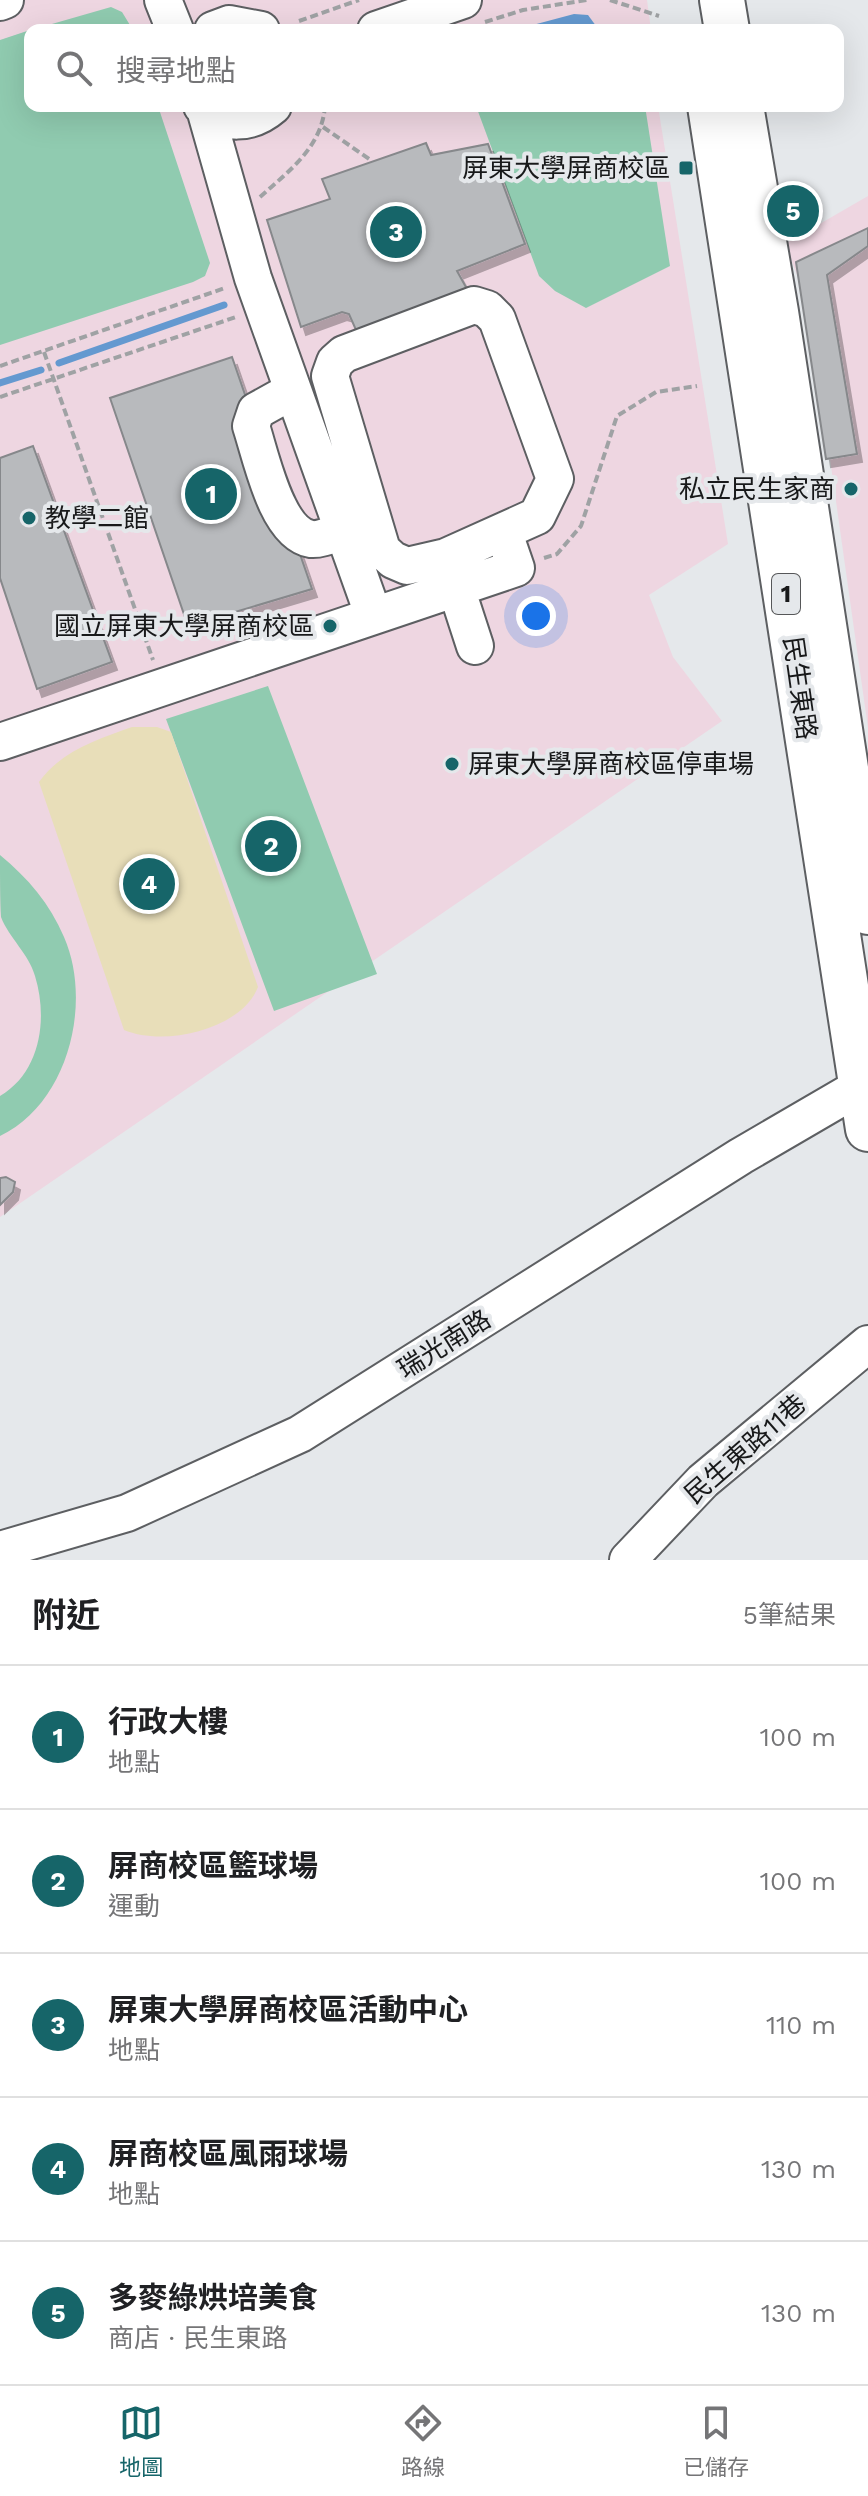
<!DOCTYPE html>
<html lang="zh-TW">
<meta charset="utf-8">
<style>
:root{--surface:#fff;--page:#f6f6f6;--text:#202124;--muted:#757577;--line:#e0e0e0;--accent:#166569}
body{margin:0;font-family:"Work Sans","Noto Sans TC",sans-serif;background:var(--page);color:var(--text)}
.you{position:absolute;left:536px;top:616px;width:28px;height:28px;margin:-20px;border:6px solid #fff;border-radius:50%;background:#1a73e8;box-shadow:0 0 0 12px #1a73e833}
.badge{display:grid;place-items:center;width:52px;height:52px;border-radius:50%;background:var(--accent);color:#fff;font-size:26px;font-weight:700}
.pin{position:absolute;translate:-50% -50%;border:4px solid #fff;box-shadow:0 2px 8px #0006}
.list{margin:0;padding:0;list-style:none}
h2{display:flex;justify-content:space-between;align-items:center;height:104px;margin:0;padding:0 32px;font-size:34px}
h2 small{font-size:26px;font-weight:400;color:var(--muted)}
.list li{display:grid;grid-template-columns:52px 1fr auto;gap:24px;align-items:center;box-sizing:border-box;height:144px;padding:0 32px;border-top:2px solid var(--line)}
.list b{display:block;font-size:30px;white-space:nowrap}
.list p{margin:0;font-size:26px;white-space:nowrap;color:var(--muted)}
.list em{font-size:26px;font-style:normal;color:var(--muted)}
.icon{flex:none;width:44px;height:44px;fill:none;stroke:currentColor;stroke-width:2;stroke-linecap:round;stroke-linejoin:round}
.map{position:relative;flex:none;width:868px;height:1560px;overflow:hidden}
.search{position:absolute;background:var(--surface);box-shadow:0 8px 32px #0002;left:24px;right:24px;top:24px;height:88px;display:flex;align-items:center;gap:20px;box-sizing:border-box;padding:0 28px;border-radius:16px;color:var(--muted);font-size:30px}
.sheet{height:824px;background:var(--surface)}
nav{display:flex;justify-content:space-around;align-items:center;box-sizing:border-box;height:112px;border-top:2px solid var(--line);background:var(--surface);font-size:22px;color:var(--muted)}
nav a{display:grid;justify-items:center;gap:4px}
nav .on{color:var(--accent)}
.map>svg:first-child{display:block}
</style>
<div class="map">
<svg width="868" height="1560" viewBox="0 0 868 1560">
<defs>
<filter id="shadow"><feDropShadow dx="5" dy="8" stdDeviation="0" flood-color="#0004"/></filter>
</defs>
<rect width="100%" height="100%" fill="#e5e8eb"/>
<!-- education -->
<path fill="#eed6e1" d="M0 0H647L651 30H30V106H658L728 544 649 595 673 657 722 721 0 1217Z
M868 196V728L808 303 785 244Z"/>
<!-- green -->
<path fill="#90cbb0" d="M111 7 122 12 133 30H31Z
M30 30V106H158L210 263 205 276 193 282 0 345V40Z
M476 106H645L670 266 586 308 555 291 539 276Z
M268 686 377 974 274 1011 166 719Z
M0 855C28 878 50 904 64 937 93 1003 68 1104 0 1136V1096C41 1072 48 1018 35 976 29 954 9 938 1 917 0 901 0 873 0 855Z"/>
<!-- sand -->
<path fill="#e8deb9" d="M132 727H157L171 732 258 987C241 1030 164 1047 124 1030L39 782C61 751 98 739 132 727Z"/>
<!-- water -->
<path fill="#6499d0" d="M574 14 588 15 599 30H514Z"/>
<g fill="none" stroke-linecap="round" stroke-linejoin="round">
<!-- stream -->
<path stroke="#6499d0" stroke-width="7" d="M59 363 224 305
M0 383 41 370"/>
</g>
<!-- building -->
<path fill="#b8babd" stroke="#86888b" stroke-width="2" filter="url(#shadow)" d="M426 143 431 155 488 144 525 244 457 271 467 289 356 330 349 314 342 312 301 327 267 220 330 199 322 179Z
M868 228V246L827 275 857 454 826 459 796 262Z
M232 357 312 589 188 626 110 398Z
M33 446 112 662 37 689 0 578V458Z
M6 1177 15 1182 13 1192 0 1205V1178Z"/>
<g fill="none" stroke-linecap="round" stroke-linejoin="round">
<defs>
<path id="minor" d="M163 0 175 30
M0 2 5 0
M213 30 229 24 261 30
M376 30 463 0
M202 106C224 126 251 125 273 106
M205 109 253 278 373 614
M474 305 487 309 497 319 555 479 537 516 446 557 407 566 393 560 382 550 330 376 335 362 344 354Z
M292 391 256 411 251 426C261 456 276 533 311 539 320 540 333 534 342 531
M449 566 475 646
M0 742 516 568 504 533
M0 1550 127 1513 300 1434 741 1156 868 1082
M628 1560 703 1481 868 1344"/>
<path id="major" d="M722 0 727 30
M710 106 868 1129
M741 106 776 312 868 912"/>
</defs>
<!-- minor casing -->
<use href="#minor" stroke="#5d5f62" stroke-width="40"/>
<!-- major casing -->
<use href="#major" stroke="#5d5f62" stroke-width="48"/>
<!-- path -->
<path stroke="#9fa2a4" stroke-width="4" stroke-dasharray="8 4" stroke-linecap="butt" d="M610 0 659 16
M299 21 359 0
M485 22 523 10 587 0
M323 127 372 161
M260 197C289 171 322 147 325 106
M44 352 153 660
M0 366 225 288
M0 397 236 317
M544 558 557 554 581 526 617 416 656 392 697 386"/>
<!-- minor -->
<use href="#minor" stroke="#fff" stroke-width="36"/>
<!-- major -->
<use href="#major" stroke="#fff" stroke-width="44"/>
</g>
<!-- markers -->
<g fill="#166569" stroke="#e5e8eb" stroke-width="3">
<rect x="678" y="160" width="16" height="16" rx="4"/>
<circle cx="851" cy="489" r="8"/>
<circle cx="29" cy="518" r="8"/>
<circle cx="330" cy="626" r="8"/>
<circle cx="452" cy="764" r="8"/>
</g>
<g text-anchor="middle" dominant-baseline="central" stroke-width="8" stroke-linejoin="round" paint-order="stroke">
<!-- shield labels -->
<rect fill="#e5e8eb" stroke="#565759" stroke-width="2" x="772" y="574" width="28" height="40" rx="6"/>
<g font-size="24" font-weight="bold" fill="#18191a">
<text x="786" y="594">1</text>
</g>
<!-- poi labels -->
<g font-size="26" fill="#18191a" stroke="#e5e8eb" text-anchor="end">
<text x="670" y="168">屏東大學屏商校區</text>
<text x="835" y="489">私立民生家商</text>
<text x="45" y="518" text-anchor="start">教學二館</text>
<text x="314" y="626">國立屏東大學屏商校區</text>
<text x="468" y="764" text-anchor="start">屏東大學屏商校區停車場</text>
</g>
<!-- street labels -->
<g font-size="26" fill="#18191a" stroke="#e5e8eb">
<text transform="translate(800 688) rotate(82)">民生東路</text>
<text transform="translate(444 1344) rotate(-32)">瑞光南路</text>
<text transform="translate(745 1449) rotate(-41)">民生東路11巷</text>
</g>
</g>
</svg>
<div class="you"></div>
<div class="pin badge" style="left:211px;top:494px">1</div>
<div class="pin badge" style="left:271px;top:846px">2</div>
<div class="pin badge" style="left:396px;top:232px">3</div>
<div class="pin badge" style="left:149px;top:884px">4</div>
<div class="pin badge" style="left:793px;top:211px">5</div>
<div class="search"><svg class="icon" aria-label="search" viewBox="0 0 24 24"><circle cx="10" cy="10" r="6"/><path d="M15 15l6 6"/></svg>搜尋地點</div>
</div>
<section class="sheet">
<h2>附近<small>5筆結果</small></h2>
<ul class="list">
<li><span class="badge">1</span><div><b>行政大樓</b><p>地點</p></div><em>100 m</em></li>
<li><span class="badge">2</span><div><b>屏商校區籃球場</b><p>運動</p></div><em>100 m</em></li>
<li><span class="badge">3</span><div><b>屏東大學屏商校區活動中心</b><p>地點</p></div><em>110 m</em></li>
<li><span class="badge">4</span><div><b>屏商校區風雨球場</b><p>地點</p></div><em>130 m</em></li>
<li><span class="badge">5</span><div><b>多麥綠烘培美食</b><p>商店 · 民生東路</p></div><em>130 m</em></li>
</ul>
</section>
<nav>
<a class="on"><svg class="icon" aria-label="map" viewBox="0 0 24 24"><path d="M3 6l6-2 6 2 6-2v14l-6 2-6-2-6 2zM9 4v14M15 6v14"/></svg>地圖</a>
<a><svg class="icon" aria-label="directions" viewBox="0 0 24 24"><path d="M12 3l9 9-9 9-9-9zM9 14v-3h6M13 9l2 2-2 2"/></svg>路線</a>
<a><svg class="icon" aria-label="saved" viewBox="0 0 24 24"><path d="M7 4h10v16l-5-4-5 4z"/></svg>已儲存</a>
</nav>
